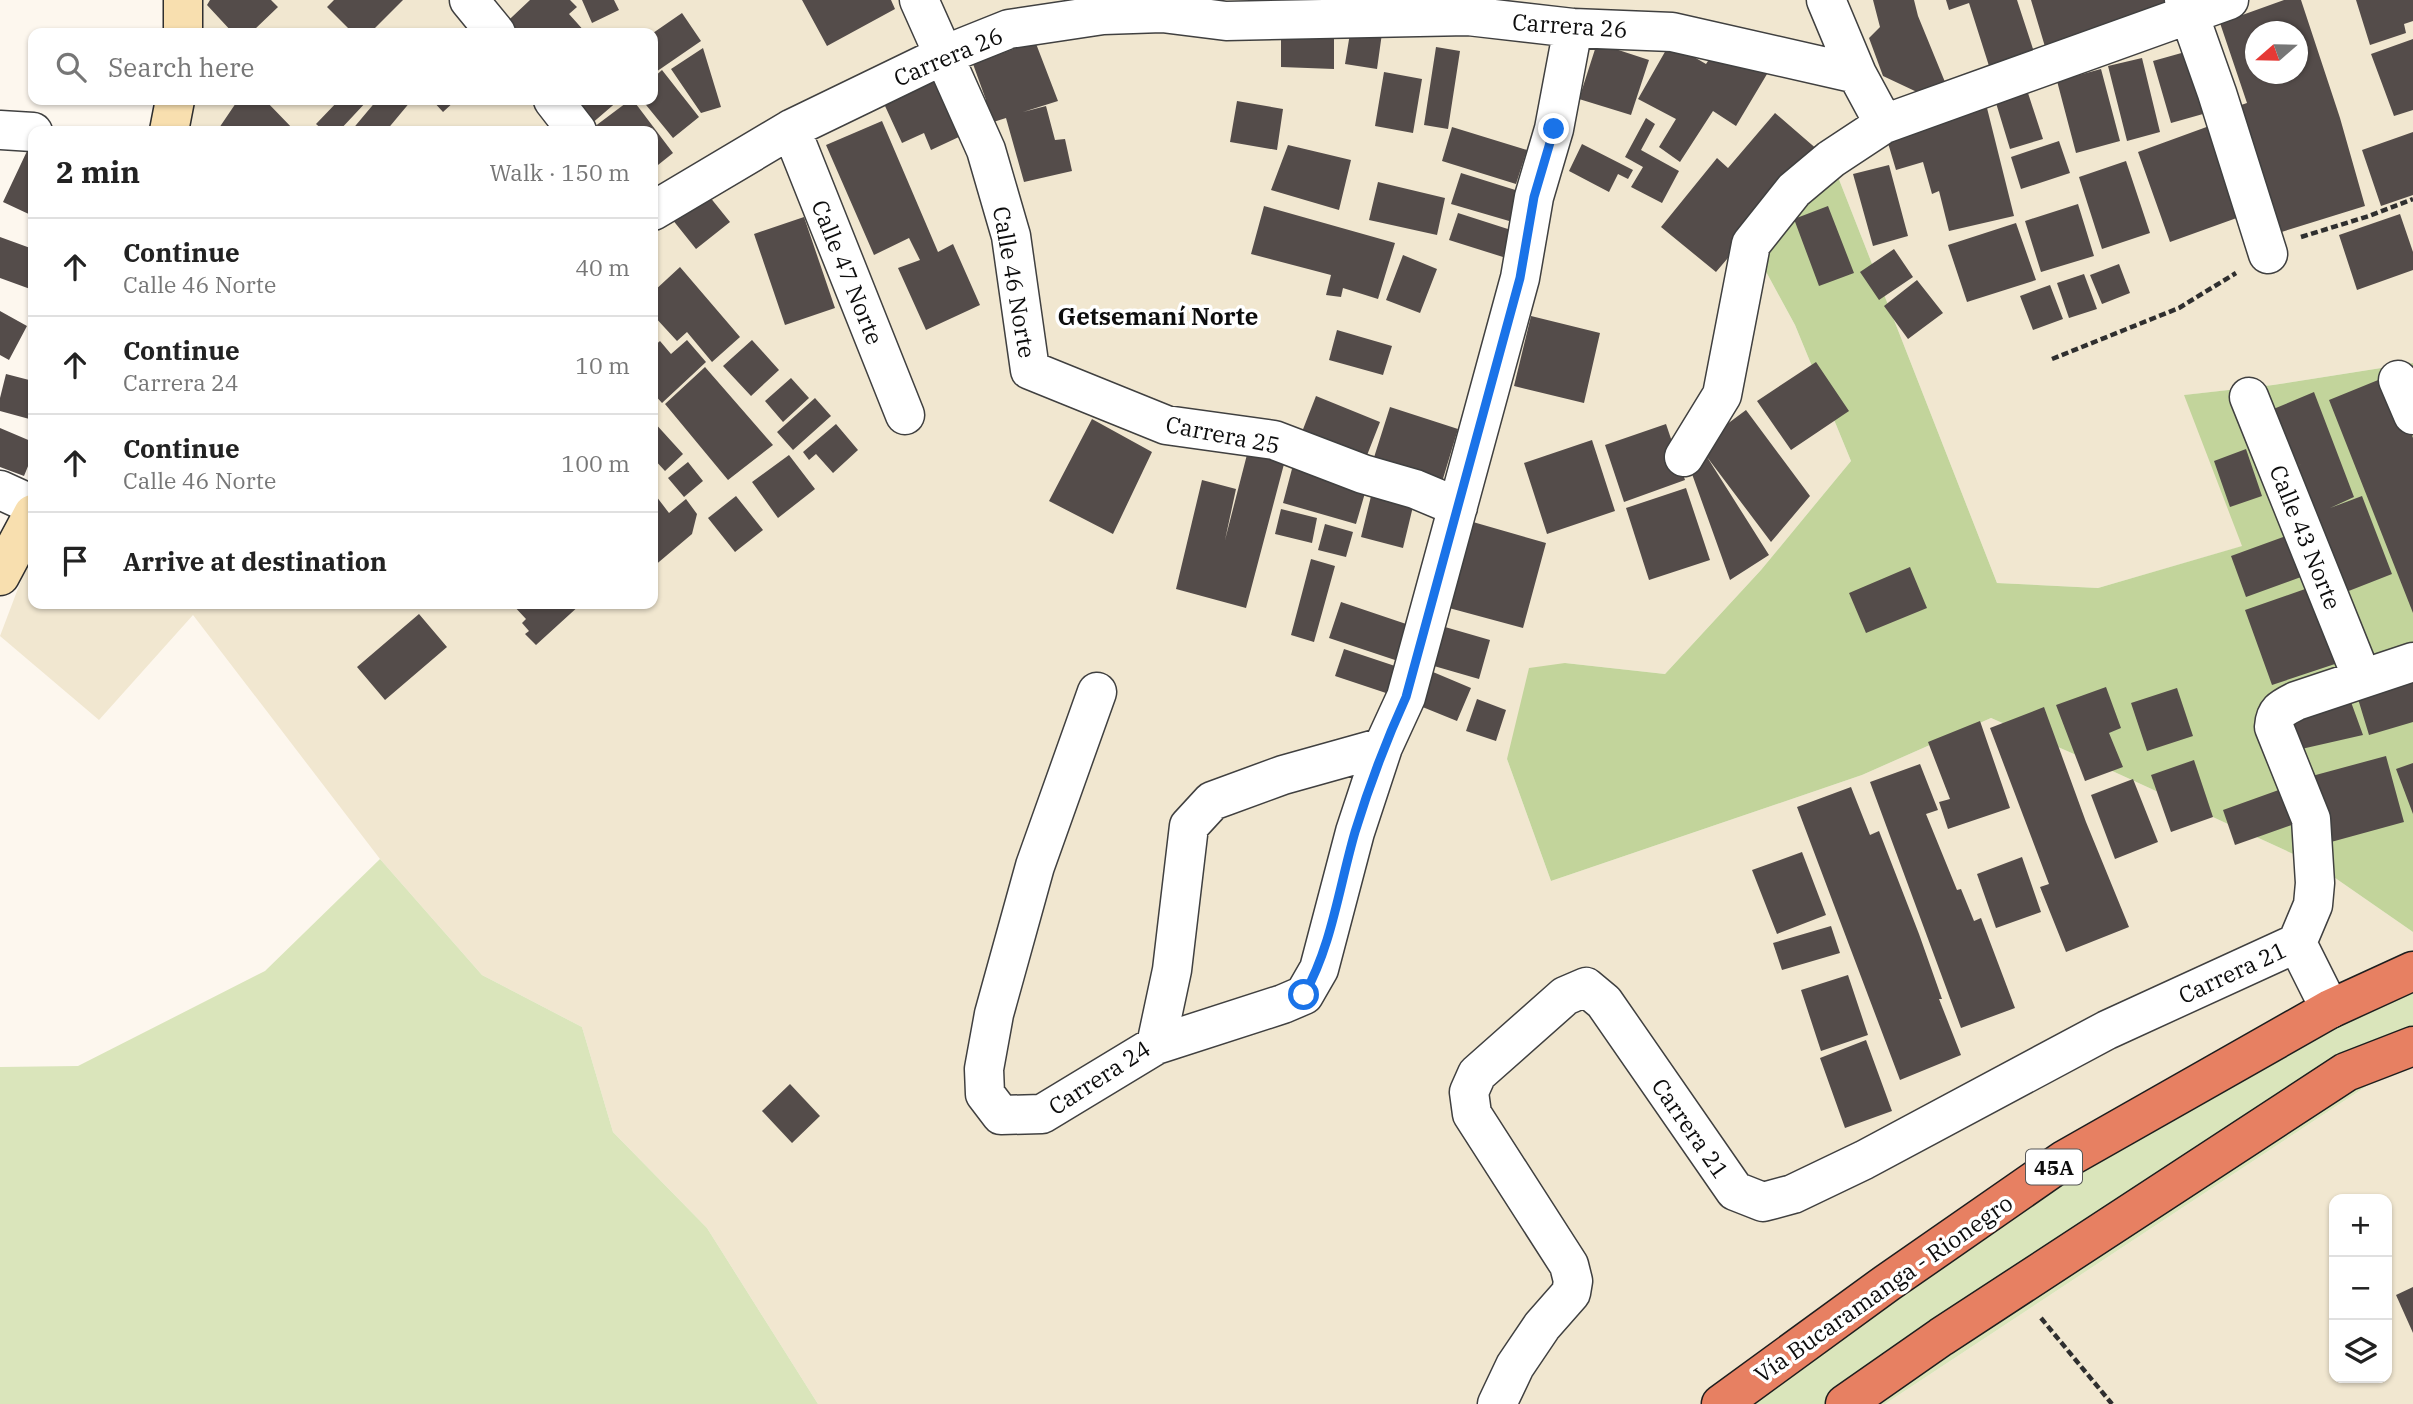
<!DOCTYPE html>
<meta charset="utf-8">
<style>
:root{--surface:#fff;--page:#f2f2f2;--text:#222;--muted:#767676;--line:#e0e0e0}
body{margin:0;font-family:"IBM Plex Serif",serif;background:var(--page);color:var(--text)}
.controls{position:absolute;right:21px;bottom:21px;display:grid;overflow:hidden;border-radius:14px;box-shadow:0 2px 5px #0004}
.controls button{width:63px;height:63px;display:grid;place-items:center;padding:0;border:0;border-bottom:2px solid var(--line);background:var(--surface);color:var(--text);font:35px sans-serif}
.compass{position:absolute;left:2245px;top:21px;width:63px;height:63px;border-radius:50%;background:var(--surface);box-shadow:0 2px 5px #0004;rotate:250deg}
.stop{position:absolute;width:21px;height:21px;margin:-16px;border:5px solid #1a73e8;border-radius:50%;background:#fff}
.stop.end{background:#1a73e8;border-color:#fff;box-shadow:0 2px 7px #0008}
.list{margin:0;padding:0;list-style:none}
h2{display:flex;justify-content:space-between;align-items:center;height:91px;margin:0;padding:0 28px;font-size:30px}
h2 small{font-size:23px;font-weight:400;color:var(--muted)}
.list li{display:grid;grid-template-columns:46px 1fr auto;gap:21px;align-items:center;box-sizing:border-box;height:98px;padding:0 28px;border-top:2px solid var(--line)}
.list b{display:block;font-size:26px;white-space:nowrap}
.list p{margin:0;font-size:23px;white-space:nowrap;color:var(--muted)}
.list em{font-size:23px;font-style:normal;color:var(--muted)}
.icon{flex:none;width:38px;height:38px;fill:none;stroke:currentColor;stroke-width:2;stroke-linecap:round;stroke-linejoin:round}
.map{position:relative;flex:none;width:2413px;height:1404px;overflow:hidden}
.search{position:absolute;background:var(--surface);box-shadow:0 2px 5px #0004;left:28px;top:28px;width:630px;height:77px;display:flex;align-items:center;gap:18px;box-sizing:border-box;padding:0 24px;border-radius:14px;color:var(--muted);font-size:26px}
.panel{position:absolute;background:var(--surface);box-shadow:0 2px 5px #0004;left:28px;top:126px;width:630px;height:483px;border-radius:14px}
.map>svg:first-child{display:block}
</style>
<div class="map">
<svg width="2413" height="1404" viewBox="0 0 2413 1404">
<rect width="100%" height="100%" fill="#fdf7ee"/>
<!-- farmland -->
<path fill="#f1e7d0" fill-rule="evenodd" d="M193 0H2413V363L2273 385 2185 395 2243 546 2098 588 1997 583 1831 159 1751 244 1795 325 1851 461 1761 570 1665 674 1565 663 1507 759 1551 881 1862 775 1991 718 2097 764 2315 864 2413 932V954L2305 1009 1907 1293 1736 1404H818L707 1228 613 1132 582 1027 482 975 380 859 193 615 99 720 0 636 33 549V604H653V131H175L184 100H653V33H191ZM2256 32H2298V74H2256Z
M2413 1065V1404H1885L2382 1076ZM2334 1199H2387V1378H2334Z"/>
<!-- green -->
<path fill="#dae5bb" d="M380 859 482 975 582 1027 613 1132 707 1228 818 1404H0V1067L78 1066 265 971Z
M2413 954V1065L2382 1076 1885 1404H1736L1907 1293 2305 1009Z"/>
<!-- forest -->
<path fill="#c2d49b" d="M1831 159 1997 583 2098 588 2242 546 2184 395 2273 385 2413 363V932L2315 864 2097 764 1991 718 1862 775 1551 881 1507 759 1529 668 1565 663 1665 674 1761 570 1851 461 1795 325 1751 244Z"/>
<!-- building -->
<path fill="#544c4a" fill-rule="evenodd" d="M210 0H271L278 7 251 33H233L207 5Z
M334 0H403L370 33H353L327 7Z
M530 0H570L577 7 569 14 586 33H498L496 32Z
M582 0H614L619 10 592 23Z
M802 0H891L895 9 827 46Z
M1873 0H1914L1918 16 1945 82 1917 92 1883 76 1869 38 1880 27Z
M1946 0H2017L2034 52 1989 66 1969 3 1949 10Z
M2031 0H2166L2171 17 2046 50Z
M2284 0H2301L2340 118 2365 206 2275 234 2232 108 2247 103 2220 23ZM2256 32H2298V74H2256Z
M2356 0H2413V21L2404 24 2406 33 2370 45Z
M682 13 701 41 653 74V33Z
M1352 21 1383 26 1377 69 1345 64Z
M1281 25 1334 26V69L1281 67Z
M2413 39V110L2394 116 2371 54Z
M1035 41 1058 101 1023 112 1046 106 1055 140 1065 139 1072 171 1024 182 1006 118 987 124 979 102 986 100 973 64Z
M1597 43 1649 60 1631 115 1579 99Z
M1670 43 1706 64 1716 49 1770 69 1736 126 1713 111 1680 162 1659 147 1676 119 1638 99Z
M1436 47 1460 51 1448 129 1424 125Z
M703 48 721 107 701 113 671 69Z
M2185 52 2203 114 2171 123 2153 61Z
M2142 58 2160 132 2127 141 2108 66Z
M2101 69 2120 141 2076 153 2057 81Z
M662 70 699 117 673 138 642 100H653V78Z
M931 71 961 136 931 150 924 133 902 143 880 95Z
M1384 72 1422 79 1413 133 1375 126Z
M2028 93 2043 139 2010 149 1996 103Z
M238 100H265L295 131H217Z
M339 100H368L339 131H324L316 124Z
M377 100 411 101 386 131H351Z
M432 100H456L443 112Z
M573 100H619L590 125Z
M630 100H633L673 153 653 169V131H597L594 127Z
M1237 101 1283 109 1277 150 1230 142Z
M1986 104 2014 216 1949 231 1939 191 1932 194 1923 162 1896 170 1885 133Z
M1775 113 1819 151 1716 272 1661 227 1717 158 1728 168Z
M1646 118 1655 124 1641 150 1679 171 1662 203 1631 187 1643 167 1625 157Z
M882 121 938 252 953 244 980 305 926 330 898 268 920 260 909 238 874 255 826 145Z
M2212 125 2245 215 2170 242 2138 152Z
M1452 127 1527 150 1516 184 1442 161Z
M2413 132V195L2381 206 2362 150Z
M2059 141 2070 173 2021 189 2011 157Z
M1582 144 1633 170 1628 179 1618 174 1609 192 1569 171Z
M1288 145 1351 160 1339 210 1271 190Z
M28 149 33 151V216L3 202Z
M2126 161 2150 233 2102 249 2079 177Z
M1889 165 1908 236 1873 246 1853 174Z
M1461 173 1525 193 1516 223 1451 204Z
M1378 182 1445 198 1437 235 1369 220Z
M705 191 730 222 696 249 672 219Z
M2078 204 2094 256 2041 272 2025 221Z
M1264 206 1395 243 1378 299 1343 288 1341 297 1326 295 1331 275 1251 254Z
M1828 206 1854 273 1819 286 1794 219Z
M1458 213 1511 230 1503 257 1449 240Z
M2400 214 2413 252V270L2357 290 2339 235Z
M804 217 835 308 785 325 754 234Z
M2016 223 2036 280 1967 302 1948 245Z
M0 237 33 249V290L0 278Z
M1894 249 1913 277 1879 300 1860 272Z
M1403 255 1437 269 1420 313 1386 300Z
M2119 264 2130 293 2102 304 2090 275Z
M680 267 740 337 712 362 687 332 677 341 653 315V292Z
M2084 274 2097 309 2069 318 2057 283Z
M1917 280 1943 313 1908 339 1884 306Z
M2050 285 2063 319 2033 330 2020 296Z
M0 311 27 326 9 360 0 355Z
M1531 316 1600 333 1584 403 1514 386Z
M1337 330 1392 346 1383 375 1329 360Z
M687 340 706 362 662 403 653 393V347L660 341 671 354Z
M752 340 779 370 751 396 723 366Z
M1816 362 1849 411 1791 450 1757 401Z
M705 367 773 445 728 480 665 404Z
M6 374 33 381V420L0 411V398Z
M2388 376 2413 438V613L2329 400Z
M791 378 809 398 783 422 765 401Z
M2314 392 2354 497 2330 508 2362 496 2392 574 2341 594 2331 551 2317 513 2303 516 2285 471 2302 464 2294 467 2271 410Z
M1316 396 1380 422 1364 463 1300 437Z
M815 398 831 416 793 450 777 432Z
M1390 407 1458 429 1439 492 1370 470Z
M1746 410 1810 496 1771 542 1707 457 1769 555 1730 580 1692 474 1699 445Z
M1092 419 1152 452 1113 534 1049 501Z
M653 421 683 454 665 471 653 458Z
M836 424 858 450 833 473 816 454 809 460 803 452Z
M1666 424 1685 480 1624 502 1605 445Z
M0 428 33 442V454L24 476 0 467Z
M1251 439 1288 449 1246 608 1176 589 1202 480 1236 489 1225 540Z
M1592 440 1615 511 1547 534 1524 463Z
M2246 449 2262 496 2230 507 2214 461Z
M789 455 815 489 778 518 752 482Z
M688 462 703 481 684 497 668 478Z
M1293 465 1367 486 1356 524 1283 503Z
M1374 484 1416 494 1403 548 1361 537Z
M1686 488 1710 560 1649 580 1626 508Z
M653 492 669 513 686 499 697 514 692 534 653 567Z
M736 496 763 530 735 552 708 518Z
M1281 509 1317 518 1312 543 1275 534Z
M1473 522 1546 543 1523 628 1449 608Z
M1325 524 1353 532 1346 557 1318 550Z
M2297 532 2312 573 2246 597 2231 556Z
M1311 559 1335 566 1314 642 1291 635Z
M1910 567 1927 608 1866 633 1849 593Z
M2308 588 2323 633 2336 628 2347 660 2272 685 2245 610Z
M1341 602 1418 628 1407 664 1329 638Z
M512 604H581L536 645 525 634 529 631 522 623 526 619Z
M419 614 447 647 385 700 357 667Z
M1445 627 1490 640 1479 679 1434 666Z
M1344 649 1404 669 1395 696 1335 676Z
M2413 670V722L2369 735 2355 689Z
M1433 672 1471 688 1457 721 1420 706Z
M2106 687 2121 728 2109 733 2123 767 2085 781 2056 705Z
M2177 688 2193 736 2147 751 2131 703Z
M2347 691 2363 735 2284 753V714Z
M1477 699 1506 710 1496 741 1466 731Z
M2044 707 2086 822 2129 927 2066 952 2040 887 2049 884 1990 728Z
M1980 721 2010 808 1948 829 1939 802 1950 799 1928 742Z
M2386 756 2404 822 2331 842 2312 776Z
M2194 760 2213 817 2171 832 2151 775Z
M2413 763V814L2396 769Z
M1920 764 1938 810 1926 814 1957 890 1961 889 1974 921 1981 918 2015 1008 1961 1028 1870 782Z
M2133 779 2158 842 2115 859 2091 795Z
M1851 787 1870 835 1879 831 1919 934 1942 999H1939L1961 1055 1900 1080 1797 807Z
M2287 787 2300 822 2235 845 2223 810Z
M1802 852 1826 915 1777 934 1752 870Z
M2022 857 2041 912 1996 928 1977 874Z
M1831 926 1840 953 1782 970 1773 943Z
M1848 975 1868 1035 1821 1051 1801 990Z
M1866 1040 1892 1111 1845 1128 1820 1058Z
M790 1084 820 1116 792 1143 762 1111Z
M2413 1287V1333L2396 1295Z"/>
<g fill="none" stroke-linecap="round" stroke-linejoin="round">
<defs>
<path id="street" d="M469 0 496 33
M919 0 986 150 1011 236 1030 370 1166 425 1274 440 1363 474 1415 489 1458 507
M1826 0 1857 74 1884 124
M2184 0 2217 93 2268 254
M553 100 577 131
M791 129 905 415
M0 130 33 132
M653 211 791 129 944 55 1009 29 1103 15 1162 13 1226 21 1468 16 1573 28 1672 32 1857 74
M2398 380 2413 415
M2249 397 2362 678
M1684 457 1722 395 1751 244 1794 190 1831 159 1884 124 2229 0
M0 490 33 505
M1097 692 1035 866 994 1014 984 1069 985 1094 1001 1115 1042 1114 1156 1045 1172 970 1189 826 1212 801 1283 775 1383 747 1406 697 1520 278 1534 197 1554 129 1573 28
M2330 1009 2297 943 2313 905 2315 883 2311 819 2274 727C2275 711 2282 708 2296 701L2413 662
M1156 1045 1283 1004 1304 995 1319 969 1355 832 1383 747
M1497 1404 1515 1366 1542 1326 1571 1293 1573 1281 1569 1265 1472 1114 1469 1092 1477 1074 1565 996 1586 987 1604 1002 1735 1191 1763 1202 1793 1194 1864 1160 2107 1030 2297 943"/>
<path id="secondary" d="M183 0V33
M169 131 175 100
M0 576 33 514"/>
<path id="highway" d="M1721 1404 1887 1283 2064 1160 2330 1009 2413 971
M1845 1404 1941 1337 2346 1072 2413 1046"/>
</defs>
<!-- street casing -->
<use href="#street" stroke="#404040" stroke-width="41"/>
<!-- secondary casing -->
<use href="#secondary" stroke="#2f2f2f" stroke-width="41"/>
<!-- highway casing -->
<use href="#highway" stroke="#1e1e1e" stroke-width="41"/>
<!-- path -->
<path stroke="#2f2f2f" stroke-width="4.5" stroke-dasharray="7 3.5" stroke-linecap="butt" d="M2301 237 2369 216 2413 199
M2052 359 2179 308 2236 273
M2041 1318 2112 1404"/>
<!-- street -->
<use href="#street" stroke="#fff" stroke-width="38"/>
<!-- secondary -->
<use href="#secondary" stroke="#f8dfaf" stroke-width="38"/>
<!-- highway -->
<use href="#highway" stroke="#e78062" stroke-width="38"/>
</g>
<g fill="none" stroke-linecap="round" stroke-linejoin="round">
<!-- route -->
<path stroke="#1a73e8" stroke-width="9" d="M1304 995C1332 945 1339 887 1355 832 1369 786 1386 741 1406 697L1520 278 1534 197 1554 129"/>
</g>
<g text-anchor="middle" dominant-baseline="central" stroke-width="7" stroke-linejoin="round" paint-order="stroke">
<!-- shield labels -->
<rect fill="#fff" stroke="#565656" stroke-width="2" x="2026" y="1149.5" width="56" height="35" rx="5"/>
<g font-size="21" font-weight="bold" fill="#0d0d0d">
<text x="2054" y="1167">45A</text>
</g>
<!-- street labels -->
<g font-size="23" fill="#0d0d0d" stroke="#fff">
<text transform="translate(1570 25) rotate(4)">Carrera 26</text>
<text transform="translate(948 56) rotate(-23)">Carrera 26</text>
<text transform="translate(848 272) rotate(68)">Calle 47 Norte</text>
<text transform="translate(1015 282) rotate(80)">Calle 46 Norte</text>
<text transform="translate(1223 434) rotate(11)">Carrera 25</text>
<text transform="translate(2306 537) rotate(68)">Calle 43 Norte</text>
<text transform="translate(2232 972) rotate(-25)">Carrera 21</text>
<text transform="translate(1099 1077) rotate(-33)">Carrera 24</text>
<text transform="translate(1691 1128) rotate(55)">Carrera 21</text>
<text transform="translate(1883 1288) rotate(-35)">Vía Bucaramanga - Rionegro</text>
</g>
<!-- neighbourhood labels -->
<g font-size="24" font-weight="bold" fill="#0d0d0d" stroke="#fff">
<text x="1158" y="316">Getsemaní Norte</text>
</g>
</g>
</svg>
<div class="controls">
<button>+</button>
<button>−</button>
<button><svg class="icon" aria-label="layers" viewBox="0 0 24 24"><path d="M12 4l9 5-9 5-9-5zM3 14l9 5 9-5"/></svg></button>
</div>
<svg class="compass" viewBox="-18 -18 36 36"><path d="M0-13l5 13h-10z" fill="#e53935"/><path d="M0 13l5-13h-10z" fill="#767676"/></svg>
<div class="stop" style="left:1304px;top:995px"></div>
<div class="stop end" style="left:1554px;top:129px"></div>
<div class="search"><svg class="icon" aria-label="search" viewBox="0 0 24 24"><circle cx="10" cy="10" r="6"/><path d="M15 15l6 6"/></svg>Search here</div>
<section class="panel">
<h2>2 min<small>Walk · 150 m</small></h2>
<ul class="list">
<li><svg class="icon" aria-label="ahead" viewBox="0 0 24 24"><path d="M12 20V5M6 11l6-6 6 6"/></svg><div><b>Continue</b><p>Calle 46 Norte</p></div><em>40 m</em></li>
<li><svg class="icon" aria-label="ahead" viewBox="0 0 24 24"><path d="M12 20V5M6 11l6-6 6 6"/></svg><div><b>Continue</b><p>Carrera 24</p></div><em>10 m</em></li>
<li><svg class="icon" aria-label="ahead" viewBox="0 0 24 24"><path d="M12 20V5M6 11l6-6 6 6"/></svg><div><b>Continue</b><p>Calle 46 Norte</p></div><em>100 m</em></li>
<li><svg class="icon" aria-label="arrive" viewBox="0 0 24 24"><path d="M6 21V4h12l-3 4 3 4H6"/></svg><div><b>Arrive at destination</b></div></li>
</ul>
</section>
</div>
